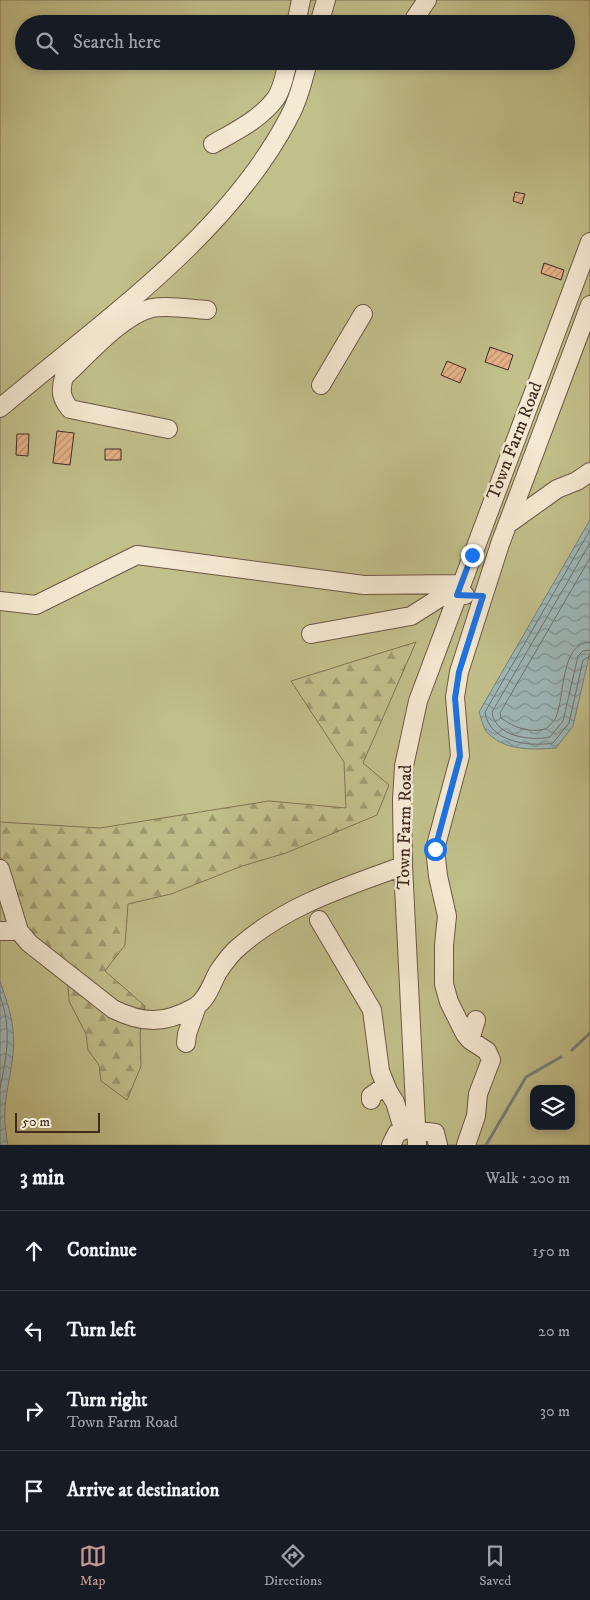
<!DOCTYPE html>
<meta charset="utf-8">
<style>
:root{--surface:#171b24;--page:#20242c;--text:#f1f3f6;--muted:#9ea1a6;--line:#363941;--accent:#c59692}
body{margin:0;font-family:"IM FELL DW Pica",serif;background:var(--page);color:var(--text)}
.controls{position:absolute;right:15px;bottom:15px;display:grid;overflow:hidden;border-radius:10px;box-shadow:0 2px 8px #0003}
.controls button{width:45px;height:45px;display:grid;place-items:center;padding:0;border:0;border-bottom:1px solid var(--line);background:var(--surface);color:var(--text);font:25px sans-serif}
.scale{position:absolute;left:15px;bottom:12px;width:85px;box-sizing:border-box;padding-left:5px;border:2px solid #422a20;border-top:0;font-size:14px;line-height:18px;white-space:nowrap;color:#422a20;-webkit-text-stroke:4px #f4e9d2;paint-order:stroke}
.stop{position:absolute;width:15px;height:15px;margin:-11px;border:4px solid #1a73e8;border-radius:50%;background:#fff}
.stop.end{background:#1a73e8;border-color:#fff;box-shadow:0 1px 5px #0008}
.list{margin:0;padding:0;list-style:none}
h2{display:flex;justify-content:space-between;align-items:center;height:65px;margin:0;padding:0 20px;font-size:21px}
h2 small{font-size:16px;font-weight:400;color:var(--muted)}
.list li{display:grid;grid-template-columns:32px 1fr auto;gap:15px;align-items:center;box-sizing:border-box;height:80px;padding:0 20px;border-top:1px solid var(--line)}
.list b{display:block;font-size:19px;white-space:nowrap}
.list p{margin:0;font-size:16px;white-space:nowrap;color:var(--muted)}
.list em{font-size:16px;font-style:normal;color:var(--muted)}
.icon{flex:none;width:28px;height:28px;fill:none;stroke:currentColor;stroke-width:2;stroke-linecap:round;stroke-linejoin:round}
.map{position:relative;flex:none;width:590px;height:1145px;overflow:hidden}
.search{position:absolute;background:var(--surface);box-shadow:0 2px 8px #0003;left:15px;right:15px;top:15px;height:55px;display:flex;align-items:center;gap:12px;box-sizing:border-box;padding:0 18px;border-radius:28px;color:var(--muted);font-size:19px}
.sheet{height:385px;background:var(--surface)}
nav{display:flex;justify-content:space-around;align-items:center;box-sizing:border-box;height:70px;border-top:1px solid var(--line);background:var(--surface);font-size:14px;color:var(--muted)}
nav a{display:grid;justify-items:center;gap:2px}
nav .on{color:var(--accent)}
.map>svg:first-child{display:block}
</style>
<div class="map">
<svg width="590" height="1145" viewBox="0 0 590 1145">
<defs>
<pattern id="forest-firs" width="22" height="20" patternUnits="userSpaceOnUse" patternTransform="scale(1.25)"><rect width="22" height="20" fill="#c1bf8a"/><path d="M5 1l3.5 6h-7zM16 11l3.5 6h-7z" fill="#9e9b70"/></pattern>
<pattern id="water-waves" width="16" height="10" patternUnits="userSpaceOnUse" patternTransform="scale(1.25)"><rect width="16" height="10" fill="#9eb9bb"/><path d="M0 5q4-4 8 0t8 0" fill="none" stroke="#829798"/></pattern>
<pattern id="building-hatch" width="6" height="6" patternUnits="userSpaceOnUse" patternTransform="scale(1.25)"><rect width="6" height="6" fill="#e5b288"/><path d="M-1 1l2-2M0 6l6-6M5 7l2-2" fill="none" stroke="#bb916f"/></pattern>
</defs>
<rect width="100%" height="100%" fill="#eeddba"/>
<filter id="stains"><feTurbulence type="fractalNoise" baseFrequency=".004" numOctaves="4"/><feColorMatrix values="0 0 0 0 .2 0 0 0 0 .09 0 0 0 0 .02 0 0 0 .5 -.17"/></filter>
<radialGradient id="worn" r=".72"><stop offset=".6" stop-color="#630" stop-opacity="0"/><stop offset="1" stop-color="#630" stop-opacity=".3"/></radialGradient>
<!-- grass -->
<path fill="#c1bf8a" stroke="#827455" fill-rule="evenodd" d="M0 0H590V1145H0ZM24 24H566V61H24ZM534 1089H571V1126H534Z"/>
<!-- forest -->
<path fill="url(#forest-firs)" stroke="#827455" d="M416 642 363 763 389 785 377 815 286 853 242 866 171 894 128 904 125 945 105 971 145 1006 140 1033 141 1066 127 1100 101 1081 99 1065 88 1050 86 1034 69 1001 67 974 21 921 4 861 0 857V822L100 828 269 801 346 808 344 762 291 681Z"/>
<!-- water -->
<path fill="url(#water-waves)" stroke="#79807d" d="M590 520V652L573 726 556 748C532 750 503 751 486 731 483 726 481 718 479 712Z
M0 982C9 1006 16 1028 13 1054 9 1092 0 1103 8 1145H0Z"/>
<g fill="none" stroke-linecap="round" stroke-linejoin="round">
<!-- shore -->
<path stroke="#70726e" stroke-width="1" d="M590 530 485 712C489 742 528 747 553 743L569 723 583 660 590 656
M590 543 492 712C495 737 531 741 550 737L563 721 578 656 583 651 590 650
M590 558 500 713 501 718C515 728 529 733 546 729 549 726 554 721 556 717 565 696 560 643 590 642
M0 996C12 1028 7 1056 0 1088"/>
<!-- stream -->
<path stroke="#79807d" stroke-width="3" d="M572 1050 590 1033
M486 1145 526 1077 561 1057"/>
</g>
<!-- building -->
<path fill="url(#building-hatch)" stroke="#422a20" d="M515 192 525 194 522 204 513 201Z
M544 263 564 270 561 280 541 273Z
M490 347 513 355 508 370 485 362Z
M447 361 466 369 460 383 441 375Z
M57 431 74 433 70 465 53 463Z
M17 434H29L28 456 16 455Z
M105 449H121V460H105Z"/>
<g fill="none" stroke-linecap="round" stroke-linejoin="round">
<defs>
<path id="minor" d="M415 18 427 0
M296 24 301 0
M319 24 326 0
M213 144C234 132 261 119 276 98 283 88 285 73 288 61
M321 385 363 314
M0 408C100 323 226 237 288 119 298 101 303 81 308 61
M168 429 70 409C61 398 60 391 64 377 87 356 122 315 152 308 169 305 190 309 207 310
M508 524 557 489 577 481 590 472
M0 601 36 605 137 555 364 585 461 584
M311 634 411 616 441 597 465 595
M0 869 19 931H0
M319 920 372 1010 380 1071 388 1091 395 1102 401 1122 406 1129 397 1133 391 1145
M19 931 29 943 113 1009C143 1024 165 1024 195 1007 207 1000 212 983 218 972 224 963 231 953 240 946 287 905 345 887 403 866
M470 1040 476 1020
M186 1043 187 1034 197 1006
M371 1100V1096L385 1086
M406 1129 435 1133 438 1145
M417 1145 403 866 402 799 404 766 418 701 590 242
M466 1145 476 1116 478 1094 491 1060 487 1051 470 1040 465 1034 449 1002 444 984V945L447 916 438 876 435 849 460 756 455 697 459 672 500 544 590 305"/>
</defs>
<!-- minor casing -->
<use href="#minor" stroke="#6d5746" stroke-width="20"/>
<!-- minor -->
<use href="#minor" stroke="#f4e9d2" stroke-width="18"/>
</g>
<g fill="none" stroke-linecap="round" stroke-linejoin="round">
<!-- route -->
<path stroke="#1a73e8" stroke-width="6" d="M435 849 460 756 455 698 459 672 483 596 457 595 472 555"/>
</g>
<g text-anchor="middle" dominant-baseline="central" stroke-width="5" stroke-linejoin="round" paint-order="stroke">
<!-- street labels -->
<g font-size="18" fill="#422a20" stroke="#f4e9d2">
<text transform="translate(515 441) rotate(-69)">Town Farm Road</text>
<text transform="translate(405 827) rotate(-89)">Town Farm Road</text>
</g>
</g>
<rect width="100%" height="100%" filter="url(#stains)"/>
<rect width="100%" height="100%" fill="url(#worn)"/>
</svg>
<div class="controls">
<button><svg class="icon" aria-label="layers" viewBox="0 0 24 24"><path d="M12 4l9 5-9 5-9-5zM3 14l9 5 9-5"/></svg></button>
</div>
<div class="scale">50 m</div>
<div class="stop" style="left:435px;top:849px"></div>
<div class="stop end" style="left:472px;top:555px"></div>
<div class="search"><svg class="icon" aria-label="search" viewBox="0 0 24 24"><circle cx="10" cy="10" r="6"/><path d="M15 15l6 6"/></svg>Search here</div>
</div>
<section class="sheet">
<h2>3 min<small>Walk · 200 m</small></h2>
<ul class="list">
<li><svg class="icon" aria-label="ahead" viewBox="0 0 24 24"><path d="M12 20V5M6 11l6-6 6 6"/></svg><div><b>Continue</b></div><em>150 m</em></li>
<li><svg class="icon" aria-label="left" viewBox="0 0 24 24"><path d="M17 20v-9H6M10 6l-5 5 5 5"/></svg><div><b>Turn left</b></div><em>20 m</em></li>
<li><svg class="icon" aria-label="right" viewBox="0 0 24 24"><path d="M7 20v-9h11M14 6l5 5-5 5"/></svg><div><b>Turn right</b><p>Town Farm Road</p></div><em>30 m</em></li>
<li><svg class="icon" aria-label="arrive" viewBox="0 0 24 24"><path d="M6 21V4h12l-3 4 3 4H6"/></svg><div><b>Arrive at destination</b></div></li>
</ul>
</section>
<nav>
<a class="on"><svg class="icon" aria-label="map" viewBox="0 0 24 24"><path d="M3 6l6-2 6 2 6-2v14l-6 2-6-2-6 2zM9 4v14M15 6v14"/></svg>Map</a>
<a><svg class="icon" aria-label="directions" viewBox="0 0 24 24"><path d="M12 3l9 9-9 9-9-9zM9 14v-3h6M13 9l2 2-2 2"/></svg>Directions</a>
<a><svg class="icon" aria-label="saved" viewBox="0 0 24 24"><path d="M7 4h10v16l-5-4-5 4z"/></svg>Saved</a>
</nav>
